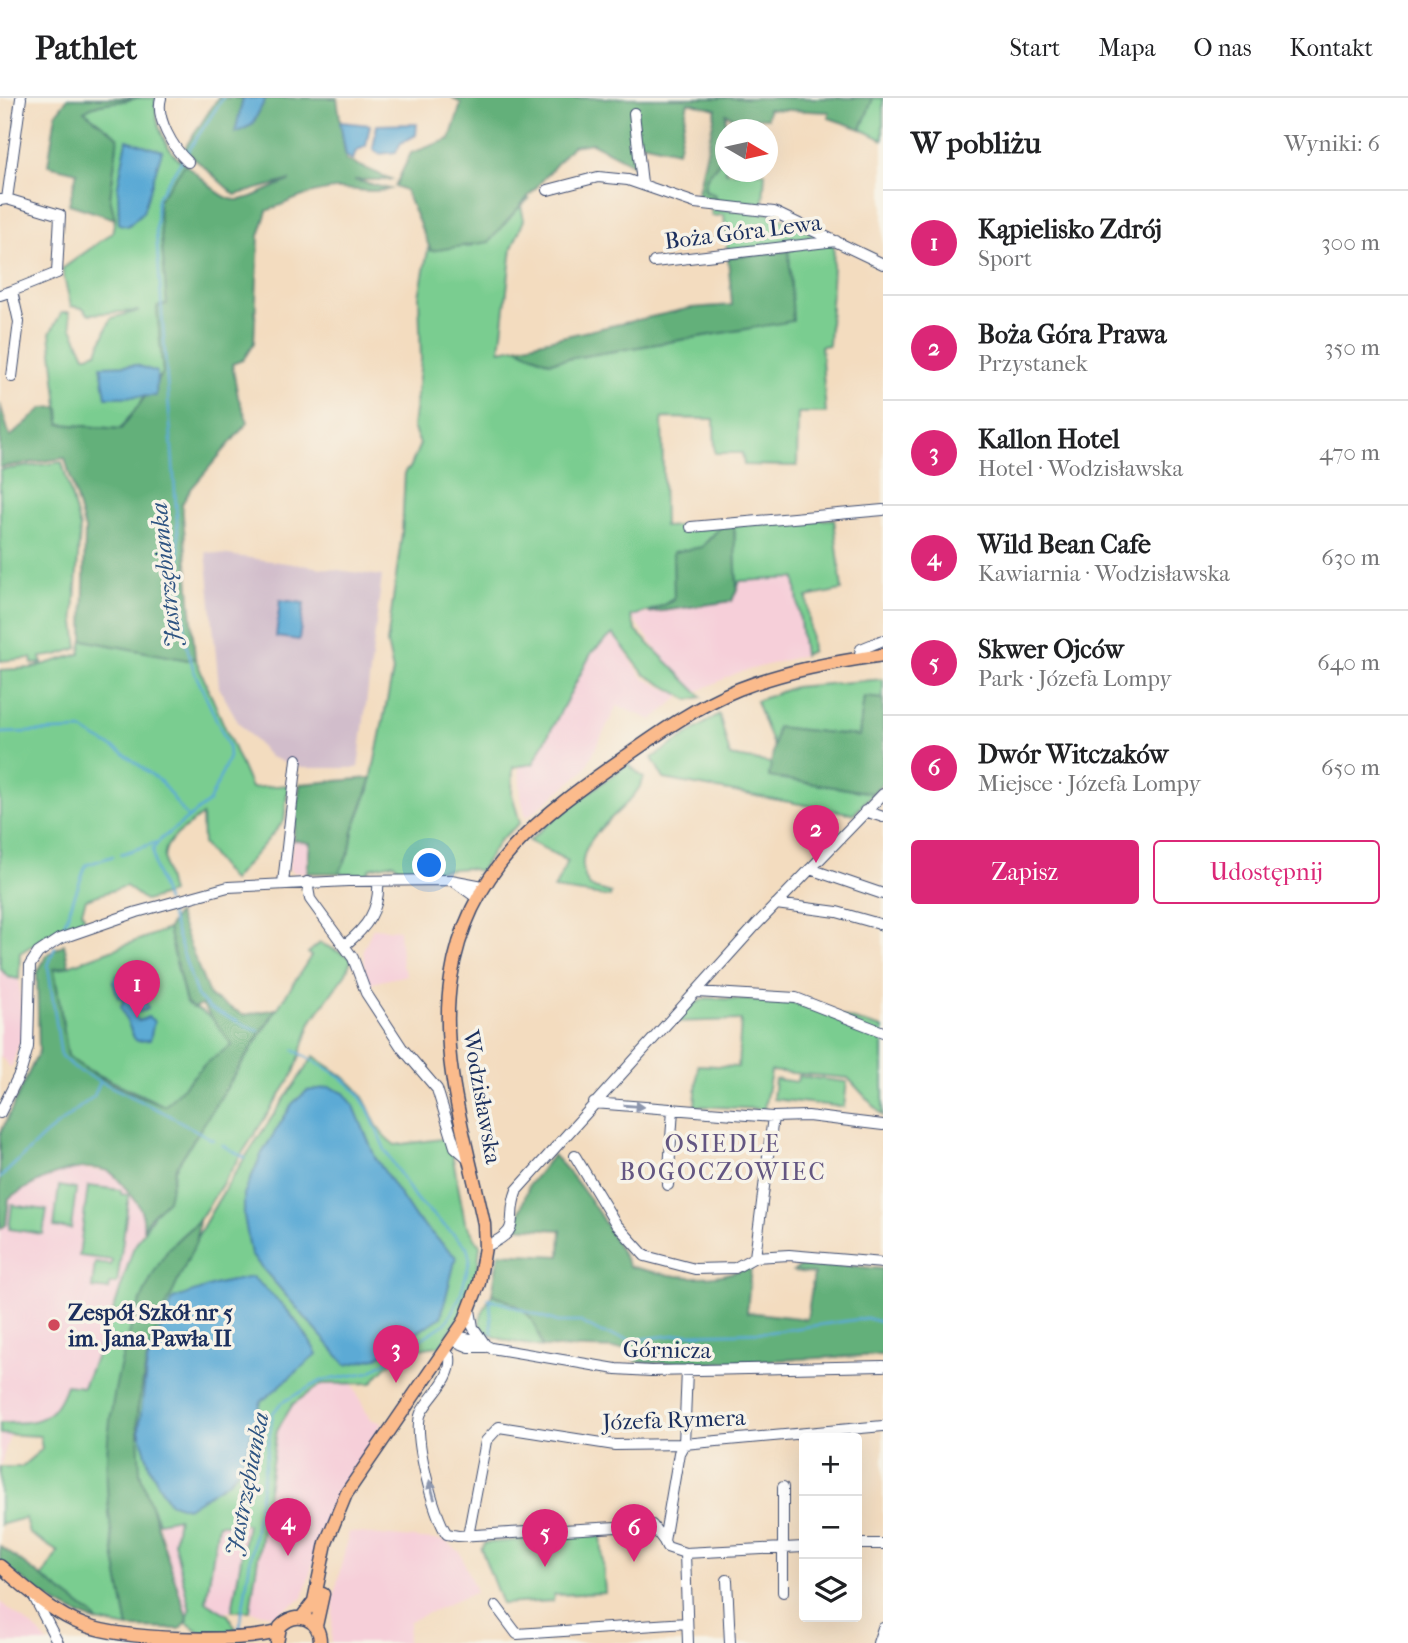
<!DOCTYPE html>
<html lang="pl">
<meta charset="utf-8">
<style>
:root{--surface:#fff;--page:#f6f6f6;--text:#202124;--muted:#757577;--line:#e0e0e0;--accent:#db2777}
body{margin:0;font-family:"IM FELL French Canon",serif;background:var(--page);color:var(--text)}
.controls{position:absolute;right:21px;bottom:21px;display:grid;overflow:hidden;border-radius:7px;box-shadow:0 7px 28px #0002}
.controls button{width:63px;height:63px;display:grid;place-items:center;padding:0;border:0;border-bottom:2px solid var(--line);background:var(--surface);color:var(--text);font:35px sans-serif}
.compass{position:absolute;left:715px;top:21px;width:63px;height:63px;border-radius:50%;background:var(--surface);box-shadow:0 7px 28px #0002;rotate:99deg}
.you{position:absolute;left:430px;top:768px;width:24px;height:24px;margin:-18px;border:5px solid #fff;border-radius:50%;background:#1a73e8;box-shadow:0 0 0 10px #1a73e833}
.badge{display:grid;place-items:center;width:46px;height:46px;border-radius:50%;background:var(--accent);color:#fff;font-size:23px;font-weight:700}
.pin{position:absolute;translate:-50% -58px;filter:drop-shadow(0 2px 4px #0008)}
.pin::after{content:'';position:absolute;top:37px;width:24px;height:21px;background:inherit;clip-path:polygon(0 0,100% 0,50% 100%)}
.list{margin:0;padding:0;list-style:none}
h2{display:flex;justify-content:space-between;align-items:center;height:91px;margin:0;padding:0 28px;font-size:30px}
h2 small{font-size:23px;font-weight:400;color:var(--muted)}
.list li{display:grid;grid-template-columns:46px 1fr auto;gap:21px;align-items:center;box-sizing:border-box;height:105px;padding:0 28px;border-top:2px solid var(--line)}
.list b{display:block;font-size:26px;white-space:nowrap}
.list p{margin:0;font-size:23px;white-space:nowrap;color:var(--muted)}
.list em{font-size:23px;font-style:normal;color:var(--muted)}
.actions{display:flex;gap:14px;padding:21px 28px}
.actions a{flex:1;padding:16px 0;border:2px solid var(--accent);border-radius:7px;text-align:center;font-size:24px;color:var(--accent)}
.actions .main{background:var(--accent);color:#fff}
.icon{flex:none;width:38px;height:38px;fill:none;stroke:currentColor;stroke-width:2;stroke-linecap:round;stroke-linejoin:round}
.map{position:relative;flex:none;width:883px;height:1545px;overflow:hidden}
header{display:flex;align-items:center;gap:42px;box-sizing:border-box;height:98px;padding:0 35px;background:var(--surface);border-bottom:2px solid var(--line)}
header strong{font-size:33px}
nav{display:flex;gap:38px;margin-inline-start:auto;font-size:24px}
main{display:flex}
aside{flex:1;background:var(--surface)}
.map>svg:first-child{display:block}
</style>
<header>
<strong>Pathlet</strong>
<nav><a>Start</a><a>Mapa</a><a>O nas</a><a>Kontakt</a></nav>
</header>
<main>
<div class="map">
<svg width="883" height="1545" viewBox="0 0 883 1545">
<rect width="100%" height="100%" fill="#f7f3e8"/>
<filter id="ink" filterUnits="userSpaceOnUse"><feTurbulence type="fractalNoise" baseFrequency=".0143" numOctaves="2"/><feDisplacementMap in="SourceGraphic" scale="14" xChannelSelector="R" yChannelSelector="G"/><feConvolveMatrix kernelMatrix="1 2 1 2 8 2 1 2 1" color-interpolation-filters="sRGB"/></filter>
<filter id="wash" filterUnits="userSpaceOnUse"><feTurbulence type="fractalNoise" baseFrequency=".00686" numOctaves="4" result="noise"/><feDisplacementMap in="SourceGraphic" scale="28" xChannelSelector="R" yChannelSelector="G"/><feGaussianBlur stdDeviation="1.57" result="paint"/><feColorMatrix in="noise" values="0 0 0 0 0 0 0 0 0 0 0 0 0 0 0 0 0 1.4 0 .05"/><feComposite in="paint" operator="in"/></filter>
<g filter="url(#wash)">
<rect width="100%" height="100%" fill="#f3dcbf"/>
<!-- built -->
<path fill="#f6cfd9" d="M795 480 804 557 737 575 696 594 670 569 631 518 732 503 740 483Z
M613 536 643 580 681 598 652 622 617 608 584 673 526 720 521 700 519 669 533 666 592 554Z
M293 742 310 745 307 775 293 774 289 771Z
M373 830 399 832 402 868 407 877 367 886 363 852Z
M0 870 8 879 19 881 22 937 11 970 0 958Z
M77 1071 111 1074 138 1104 144 1121 143 1131 133 1151 82 1303 9 1339 0 1370V1122L9 1100 40 1080Z
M350 1282 370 1321 382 1325 344 1385 324 1428 303 1500 274 1517 250 1513 278 1321 282 1313 314 1287Z
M251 1402 232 1513 188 1522 158 1424Z
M349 1434 445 1443 460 1454 476 1494 410 1523 406 1545H331L334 1498Z
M0 1504 39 1534 48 1545H0Z"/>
<!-- industrial -->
<path fill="#d1bdcb" d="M206 454 382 478 358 670H302L270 659 238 624 219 589Z"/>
<!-- green -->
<path fill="#7acd90" stroke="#4a7e77" stroke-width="2" d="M136 0H156C153 21 166 55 185 66L158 104 167 206 157 209 163 275 120 331 60 326 50 235 62 214H69L72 230 85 258 97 254 111 220 139 213 89 216 83 210 71 208 62 171 112 135 115 121 110 100 117 48 84 13C99 2 118 6 136 0Z
M873 0H883V42L861 31Z
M725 56 726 74H765L763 105 715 103 704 91 707 79Z
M530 100 521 108 524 122 512 150 500 252 516 249 549 264 747 231 728 160 724 117 712 118 711 111 770 115 834 147 829 247 821 248 826 315H798L797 368 744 367 742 355H715L714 321 662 320 664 429 679 428 682 431 721 428C716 437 708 441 702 449 669 489 696 502 631 518L636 533 702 599 689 602 644 576 613 536 592 554 533 666 513 669 512 696 520 725 500 742 480 773 467 770 403 775 394 765 370 770 367 776 339 775 350 752 353 733 369 692 393 573 387 545 402 435 405 373 410 370 420 346 413 329 421 262 419 198 430 142 468 149 484 141Z
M62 364 80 430 74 516 78 550 57 557 41 559 42 565 32 566 31 560 0 563V372Z
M834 421 842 492 807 499 812 553 804 557 795 480 740 483 737 491 734 427Z
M83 542 188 562 195 560 251 690 288 687 284 723 232 783 203 746 202 717C162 748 158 746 171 795L146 803 126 788 86 801 82 813 85 822 53 834 20 855 19 881 8 879 0 870V572L32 570 80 556Z
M883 581V601L864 599 859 638 777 629 774 650 756 603 794 589Z
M719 616 730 658 771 665 769 679 873 695 854 716 664 681 652 660Z
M628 666 644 680C631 717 560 741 590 789L611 795 610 799 554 791 568 763 529 743 556 719Z
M168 831 186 905 214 921 233 947 165 1008 78 967 68 958 54 870 60 871Z
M320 845 352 860 346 875 311 924 294 975 199 1122 169 1151 148 1188 132 1228 118 1286 107 1386 115 1459 128 1530 98 1524 42 1479 58 1454 29 1435 25 1420 0 1427V1369H21L42 1351 40 1338 0 1336V1325C38 1325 53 1324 66 1287L83 1289 110 1224 133 1151 156 1113 175 1071 311 858 308 855Z
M706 900 791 904 883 930V1018L848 980 771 973 764 1011 695 1008 698 967 738 969 741 922 672 924 694 906Z
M314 958C328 969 347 978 358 992 376 1015 369 1028 395 1047L449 1040 465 1124 480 1147 477 1178 460 1218 440 1248C410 1250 390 1260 372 1285L322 1286 293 1306 277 1332 250 1513H232L247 1426H218L206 1504 228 1517 244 1545H215L186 1524 190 1512 174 1444 178 1420 158 1424C152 1408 142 1390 140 1373 115 1231 238 1070 314 958Z
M798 978 847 984 844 1009 773 1001 775 981 797 984Z
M59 1088 76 1091 71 1131 54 1129Z
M88 1088 121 1092V1096L129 1097 117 1186H110L109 1192 92 1190 95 1165 111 1167 112 1162 79 1158Z
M12 1107 47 1112 43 1136 9 1131Z
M492 1196C523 1209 534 1214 542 1249 527 1246 478 1242 480 1222 482 1213 488 1204 492 1196Z
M601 1436 605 1495 554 1497 553 1503 502 1506 481 1451 485 1445Z"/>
<!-- forest -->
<path fill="#63b07a" stroke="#3f706c" stroke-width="2" d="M68 0H136C118 6 99 2 84 13L118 39 110 100 115 121 69 106 77 74 48 67 56 16Z
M218 0H337L346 62 393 82H354L390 91C372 96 354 90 335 91 311 93 290 103 267 113L259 138 254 245 243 262 232 266 238 299 248 324 190 392 182 406 195 560 188 562 83 542 85 432 65 360 0 369V306L10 339 43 310 59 309 60 326 121 331 163 275 157 209 167 206 158 103 185 66C239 113 226 109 291 82L235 97 184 51Z
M453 0H873L861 31 829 20V14L768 11 767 20H734L726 16 725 56 707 79 704 91 715 97V103L697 98 716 11 688 4 678 53 637 44 640 70 592 45 572 48 489 144 431 153 405 92 395 88 411 55 450 41 461 6Z
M789 153 793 223 549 264 516 249 691 210 732 207 728 160Z
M734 427 737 491 732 503 648 515 674 502 673 454 702 449 721 428Z
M864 599 883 601V684L873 695 769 679 777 629 859 638Z
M372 680 353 733 350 752 339 775H307L310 745 293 742 300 686Z
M177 815 210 899 244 917 276 911 175 1071 168 1102 150 1119 143 1132C145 1115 138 1104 127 1092 122 1086 115 1076 108 1073 74 1062 37 1083 9 1100L6 1127 0 1131V1036L39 953 37 875 47 857 64 846 69 868 54 871 68 958C94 980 133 996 165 1008L206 965 232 947 202 907 193 910 186 904 168 831Z
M553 1057C584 1087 609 1130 629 1168 673 1180 708 1185 751 1169L747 1214 807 1221 814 1176 793 1173 807 1164 883 1171V1257L690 1266 637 1264 627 1251 542 1249C534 1214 523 1209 492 1196L499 1155 560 1158 561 1132 515 1129 529 1087Z
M199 1122 196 1144 159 1224 148 1256 137 1314 140 1375 188 1522 180 1531 128 1530C119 1483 109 1436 107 1387 104 1316 127 1210 168 1152 176 1141 189 1132 199 1122Z
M0 1448 94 1518 98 1524C59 1511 30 1489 0 1463Z"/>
<!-- water -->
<path fill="#5baad5" stroke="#3b6c9a" stroke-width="2" d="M243 0H266L252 27 235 35Z
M340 24 370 27 366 48 356 53 353 62 346 58Z
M417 26 416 37 401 45 396 54 379 56 373 51 377 27Z
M127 42 162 53 143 114 128 128 119 126 118 87Z
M136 267 157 274 156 298 106 299 101 268Z
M280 502 304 505 299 542 276 539Z
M134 870 143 896 133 900 145 901 148 911 135 915V919L139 923 148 919 154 923 150 942 137 943 134 940 121 909 124 901 118 899 113 883 117 877 125 881 123 873Z
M330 989 344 995 354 1008 375 1059 414 1118 456 1159 441 1219 376 1260 346 1267 251 1157 244 1118V1096L262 1055 293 1005 307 993Z
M252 1179C280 1202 300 1224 317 1256L261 1304 242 1367 229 1383 187 1410 168 1404 150 1370 139 1332 147 1264 173 1201 217 1186Z"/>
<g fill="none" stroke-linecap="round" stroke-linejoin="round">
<!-- stream -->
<path stroke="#5baad5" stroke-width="2.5" d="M186 56 223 0
M0 635 82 632 123 655 161 684 188 720
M121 756 158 744
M166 803 155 769 153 751 161 741 209 704 229 659 228 647 194 573 186 545 156 132 157 100 183 61
M168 809 197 898 209 910 258 933
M61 835 86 767 113 758
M55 849 48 868 61 958 75 971 167 1016 213 1042
M222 1047 245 1060
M0 1080 45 1037 94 998 100 984
M488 1200 558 1224H581L601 1235 633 1242 684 1236 770 1234 867 1220 883 1225
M490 1201 492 1235
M239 1535 273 1315 281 1305 321 1283 370 1274 446 1225 460 1199 470 1162 467 1149 415 1100 385 1052 368 1011 357 994 340 978 294 952"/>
</g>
</g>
<g filter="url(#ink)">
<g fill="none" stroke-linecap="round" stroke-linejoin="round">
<defs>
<path id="minor" d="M161 0C155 20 173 50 188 64
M634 15 642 85
M548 92 598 79 628 82 695 105 774 114 883 166
M7 101 21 0
M0 102 7 101 60 117 57 175 12 193
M654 164 836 143
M0 197 12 193 19 224 12 279
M691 429 883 412
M859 561 861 551 883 542
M865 713 883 719
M810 771 883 796
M307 784 310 801 353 860 366 895 402 950 437 991 455 1049 470 1062
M455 784 477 800
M283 785 297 661
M776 806 837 814 883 827
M345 847C367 829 380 812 378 783
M697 894 796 900 883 934
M594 1005 773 1019 808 1018 883 1027
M0 1015 21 973 28 949 30 867 38 855 59 841 137 814 228 789 348 783 451 782 483 788
M575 1058 616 1126 645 1158 695 1171 735 1170 755 1159 789 1157 883 1165
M668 1087 673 1011
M485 1149C526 1130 504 1125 517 1092L756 827 883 696
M755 1159 773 1019
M470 1212 473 1229 484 1245
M455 1238 476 1242 491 1250 616 1271 651 1273 883 1268
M452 1242 469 1249H486
M445 1253 450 1259C453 1281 430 1297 421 1315 412 1335 434 1419 447 1436L458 1438 652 1427 664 1443
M687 1272 684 1346 679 1355 664 1443 667 1449 685 1455 688 1545
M468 1438 486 1343 499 1329 615 1347 684 1346 883 1328
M857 1446H883
M685 1455 804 1449
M727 1482 730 1545
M783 1494V1389
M32 1495 58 1545
M496 1508 517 1536 687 1525
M878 1545 883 1530"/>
<path id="major" d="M0 1468C25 1489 53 1516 84 1527 124 1542 237 1545 277 1534
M302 1519 314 1503 326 1445 346 1396 464 1224 479 1185 485 1149 484 1126C468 1050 438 959 451 880 468 771 540 718 625 659 662 633 697 608 739 591 785 573 834 564 883 557
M316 1528 323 1496
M277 1545 280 1529C296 1511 321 1521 320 1545"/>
</defs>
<!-- minor casing -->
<use href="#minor" stroke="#3b496d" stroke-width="12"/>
<!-- major casing -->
<use href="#major" stroke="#3b496d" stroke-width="15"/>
<!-- minor -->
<use href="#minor" stroke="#fff" stroke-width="10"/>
<!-- major -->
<use href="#major" stroke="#fbbb8c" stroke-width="12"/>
</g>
<!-- one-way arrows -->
<defs><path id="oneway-solid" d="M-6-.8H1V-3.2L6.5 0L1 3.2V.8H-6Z" transform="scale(1.75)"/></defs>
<g fill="#8d97ae">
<use href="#oneway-solid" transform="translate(634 1008) rotate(4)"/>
<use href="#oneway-solid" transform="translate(432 1392) rotate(-105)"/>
</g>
</g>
<!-- markers -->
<circle fill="#d1495b" stroke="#f7f3e8" stroke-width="2.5" cx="54" cy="1227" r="7"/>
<g text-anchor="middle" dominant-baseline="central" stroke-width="7" stroke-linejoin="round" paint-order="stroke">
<!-- street labels -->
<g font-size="23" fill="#1b2f5e" stroke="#f7f3e8">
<text transform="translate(743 134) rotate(-7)">Boża Góra Lewa</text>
<text transform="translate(482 999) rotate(80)">Wodzisławska</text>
<text transform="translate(667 1252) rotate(1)">Górnicza</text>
<text transform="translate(674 1322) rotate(-2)">Józefa Rymera</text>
</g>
<!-- poi labels -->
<g font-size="23" font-weight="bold" fill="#1b2f5e" stroke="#f7f3e8" text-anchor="start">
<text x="68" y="1214">Zespół Szkół nr 5<tspan x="68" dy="26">im. Jana Pawła II</tspan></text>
</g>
<!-- water labels -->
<g font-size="24" font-style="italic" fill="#2e5482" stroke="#f7f3e8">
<text transform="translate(166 477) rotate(-96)">Jastrzębianka</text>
<text transform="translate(247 1386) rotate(-79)">Jastrzębianka</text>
</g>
<!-- neighbourhood labels -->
<g font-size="24" letter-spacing="2" fill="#635682" stroke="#f7f3e8">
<text x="723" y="1046">OSIEDLE<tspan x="723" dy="28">BOGOCZOWIEC</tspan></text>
</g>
</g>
</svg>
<div class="controls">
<button>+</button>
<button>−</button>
<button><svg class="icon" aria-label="layers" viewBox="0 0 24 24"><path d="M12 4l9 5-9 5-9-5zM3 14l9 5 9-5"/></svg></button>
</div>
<svg class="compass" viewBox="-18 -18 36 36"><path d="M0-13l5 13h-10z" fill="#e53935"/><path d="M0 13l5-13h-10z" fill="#757577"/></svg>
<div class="you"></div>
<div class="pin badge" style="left:137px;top:920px">1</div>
<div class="pin badge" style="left:816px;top:765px">2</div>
<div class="pin badge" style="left:396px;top:1285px">3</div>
<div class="pin badge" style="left:288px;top:1458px">4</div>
<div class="pin badge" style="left:545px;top:1469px">5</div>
<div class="pin badge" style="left:634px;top:1464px">6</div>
</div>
<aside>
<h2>W pobliżu<small>Wyniki: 6</small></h2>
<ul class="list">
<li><span class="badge">1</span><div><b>Kąpielisko Zdrój</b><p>Sport</p></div><em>300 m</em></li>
<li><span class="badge">2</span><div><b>Boża Góra Prawa</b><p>Przystanek</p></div><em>350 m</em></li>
<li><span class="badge">3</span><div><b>Kallon Hotel</b><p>Hotel · Wodzisławska</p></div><em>470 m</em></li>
<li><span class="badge">4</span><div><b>Wild Bean Cafe</b><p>Kawiarnia · Wodzisławska</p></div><em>630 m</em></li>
<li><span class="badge">5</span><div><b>Skwer Ojców</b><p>Park · Józefa Lompy</p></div><em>640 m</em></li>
<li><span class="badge">6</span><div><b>Dwór Witczaków</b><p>Miejsce · Józefa Lompy</p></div><em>650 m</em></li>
</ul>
<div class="actions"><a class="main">Zapisz</a><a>Udostępnij</a></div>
</aside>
</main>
